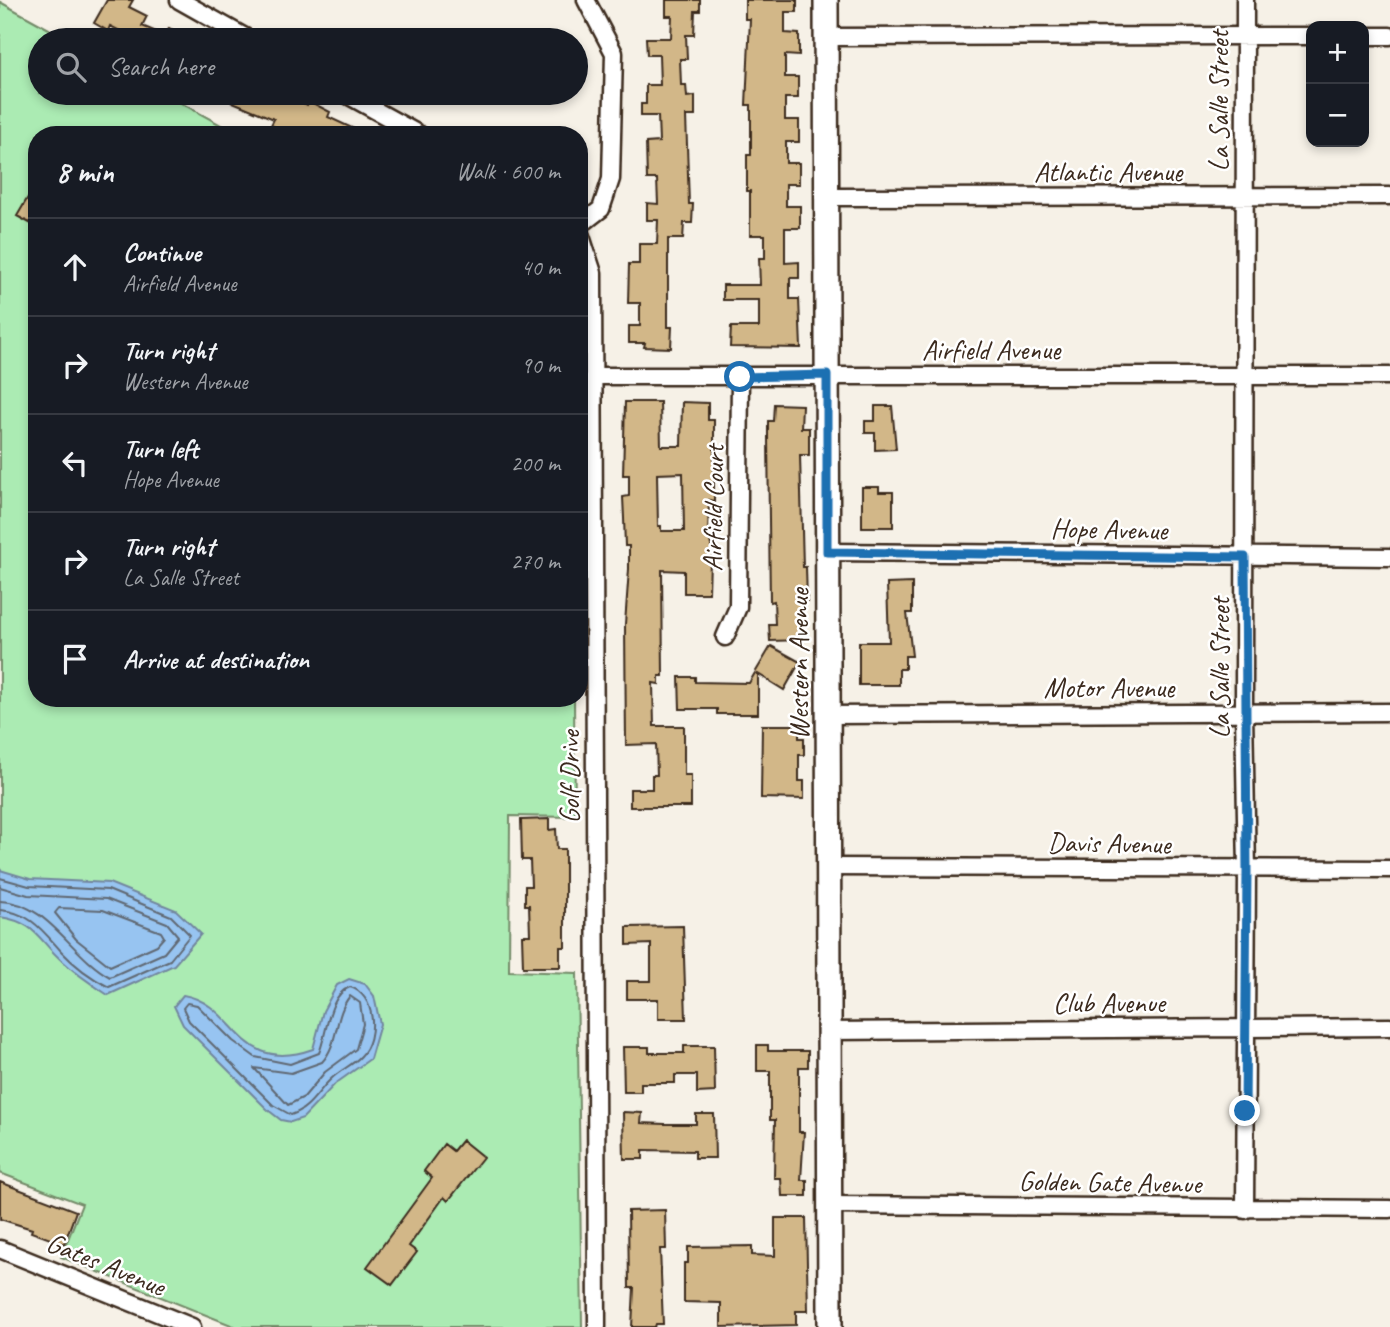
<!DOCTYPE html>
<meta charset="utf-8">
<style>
:root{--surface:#171b24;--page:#20242c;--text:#f1f3f6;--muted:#9ea1a6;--line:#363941}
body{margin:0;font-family:Caveat,sans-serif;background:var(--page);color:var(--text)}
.controls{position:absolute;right:21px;top:21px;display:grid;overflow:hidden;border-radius:14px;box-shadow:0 4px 10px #0003}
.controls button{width:63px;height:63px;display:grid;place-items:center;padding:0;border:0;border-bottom:2px solid var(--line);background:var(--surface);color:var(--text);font:35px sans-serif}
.stop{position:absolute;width:21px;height:21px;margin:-16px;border:5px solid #1f6fb2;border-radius:50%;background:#fff}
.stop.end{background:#1f6fb2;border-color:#fff;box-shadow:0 2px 7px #0008}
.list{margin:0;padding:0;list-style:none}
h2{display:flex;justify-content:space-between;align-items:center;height:91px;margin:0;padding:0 28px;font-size:30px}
h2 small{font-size:23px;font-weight:400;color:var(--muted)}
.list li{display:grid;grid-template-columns:46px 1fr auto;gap:21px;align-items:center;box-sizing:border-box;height:98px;padding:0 28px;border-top:2px solid var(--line)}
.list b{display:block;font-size:26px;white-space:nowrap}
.list p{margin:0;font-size:23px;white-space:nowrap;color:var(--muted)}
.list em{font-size:23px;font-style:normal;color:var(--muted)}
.icon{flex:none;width:38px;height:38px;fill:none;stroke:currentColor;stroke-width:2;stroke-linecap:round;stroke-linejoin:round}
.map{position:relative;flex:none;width:1390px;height:1327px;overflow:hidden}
.search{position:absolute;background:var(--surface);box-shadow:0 4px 10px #0003;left:28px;top:28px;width:560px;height:77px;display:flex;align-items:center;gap:18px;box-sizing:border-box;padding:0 24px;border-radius:38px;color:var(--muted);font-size:26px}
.panel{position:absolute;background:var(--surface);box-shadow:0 4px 10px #0003;left:28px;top:126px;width:560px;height:581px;border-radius:28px}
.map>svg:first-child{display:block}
</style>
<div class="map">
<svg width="1390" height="1327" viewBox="0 0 1390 1327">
<rect width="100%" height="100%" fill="#f6f1e7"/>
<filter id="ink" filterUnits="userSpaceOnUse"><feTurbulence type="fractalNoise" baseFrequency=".0143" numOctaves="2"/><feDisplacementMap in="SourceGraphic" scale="14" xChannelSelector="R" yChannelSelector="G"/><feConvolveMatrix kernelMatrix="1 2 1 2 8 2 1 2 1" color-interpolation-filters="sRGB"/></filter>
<g filter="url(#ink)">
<!-- green -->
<path fill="#abebb3" stroke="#738a68" stroke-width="2" d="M0 2 69 40H40V93H163L239 135H37V698H574L575 817 510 816 509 971 577 973 582 1327H236L61 1257 82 1204 0 1173Z"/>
<!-- water -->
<path fill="#97c4f1" stroke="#72869d" stroke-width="2" d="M0 870 30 879 109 883 176 910 201 934 174 965 108 995C91 984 75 973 60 959 38 939 35 922 0 917Z
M349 979 365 984 374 996 380 1024 370 1059 335 1084 303 1118 291 1122 281 1120 268 1110 183 1025 174 1006 183 995C238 1004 236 1076 313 1049L323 1011 337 985Z"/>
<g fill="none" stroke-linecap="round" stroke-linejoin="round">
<!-- shore -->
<path stroke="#606872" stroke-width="2" d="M0 878 29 886 108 890 171 916 190 935 170 960 109 987C91 978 74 965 61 951 43 931 30 912 0 910
M0 887 28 895 106 899 167 923 178 936 164 953 110 977C71 956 48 902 0 901
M59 908 103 910 161 932 164 937 157 945 110 966 76 939 55 913Z
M350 987C375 994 379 1037 361 1056 353 1065 340 1070 331 1079 317 1092 310 1109 291 1115L273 1105 189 1021 183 1008 187 1003 197 1005 233 1041 255 1057 290 1064 319 1053C327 1034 328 995 350 987Z
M350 996 360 1003 363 1024 356 1049 325 1072 304 1097 288 1105 254 1068 291 1073 322 1062C339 1044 334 1015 350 996Z"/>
</g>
<!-- building -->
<path fill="#d2b788" stroke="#3b2a1e" stroke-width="2" fill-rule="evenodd" d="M107 0H133L129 7 147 16 142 26 166 36 169 28 197 40H138L110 26 108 31 94 23Z
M666 0H700V11H695L694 35H686L687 59H680L681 85H686L687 97 695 96V116H686L689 204H693L692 223H684L683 239H668V327H672L671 348 644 347 645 343H629V326H640V303H628L629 264H639V244H657L658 220H647V203L658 204 657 179H647L646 143 659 142 658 116H641V104H646V85H660L659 55H647L646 38H671L672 16H666Z
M745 0H797V12H785V33L799 34V56L785 55V77H798V98H785V120H799V142H786V163H799V184H786V206H800V228H785V263L799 262V278H790V299H799L801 348 730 347 731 327H759V300H723V285H760L759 258H765V235H750V191H747V155H751V105H746L750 19H745Z
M211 93H283L307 105 309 101 330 112 328 117 367 135H290L271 125 274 119Z
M37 182V227L17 216Z
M625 402H660L661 446H681L682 402 708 403V420H714V501L709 500 708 531 714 560H710L709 593H684V571L662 570 663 676H659V684L653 683 654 726H684V775H691V807H630V789H652V775H657L656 744 626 745 625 624 629 569V546H625L624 518 623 497 629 496V475H623ZM683 473 684 531H661V526H658L657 474Z
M774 404 802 405 801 428H809V455H800L803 567H806L807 601H802L803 640 770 641 769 624H775L774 601 770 602 768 437V421H773Z
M875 406H892L896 449 875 450V433H865V421H875Z
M862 487H879V492H893V527H862Z
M912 583V613H907L912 656H905V669H899V685H859V642H889L887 584Z
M771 646 800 662 784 690 758 674V714H717V709H680L679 677H695V682L749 683Z
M762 725H799V738H804V755H799V781H804V799L761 798Z
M549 819V830L556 829 557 849H565V947H560V967H523L522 935H530L529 905H525V886H531L530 860H522L521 820Z
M683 926 686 1019H658V999H627V981H651V944L627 945V927Z
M757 1045H768V1051H808V1067H799V1132H804L801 1180H807V1196H782L781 1178H774L775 1120H770V1071H757Z
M684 1046H714L715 1092 697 1093V1075H675V1083H641V1092H624L623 1047H649V1053H684Z
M623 1112 642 1113 641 1123 665 1124H696V1114H714L715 1158H695V1151L643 1150V1159H624Z
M462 1140 483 1157 448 1201 444 1197 409 1246 417 1252 392 1285 367 1267 432 1178 424 1171 444 1144 453 1151Z
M0 1182 76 1211 64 1244 31 1232 32 1229 0 1219Z
M665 1210 666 1249H660L663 1324H656L655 1327H632L634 1288H629L628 1211Z
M775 1218H806L808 1311H796V1325L721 1327V1303L684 1302V1263H688V1247L752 1246V1255L775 1256Z"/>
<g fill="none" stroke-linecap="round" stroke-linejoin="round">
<defs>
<path id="street" d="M179 0 250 40
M1364 36H1390
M826 37 1311 36
M344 93 420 135
M826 197 1390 196
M579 226 601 209 611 179 614 53 586 0
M579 230 593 273 597 1327
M593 376H1390
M827 552 1390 557
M725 637 738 607 740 377
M828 715 1390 712
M828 867 1390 869
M828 1031 1390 1027
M829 1205 1390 1209
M1245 1210 1247 871 1244 712 1245 0
M0 1249 192 1327"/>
<path id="secondary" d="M826 0 830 1327"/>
</defs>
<!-- street casing -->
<use href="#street" stroke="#3b2a1e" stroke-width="21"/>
<!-- secondary casing -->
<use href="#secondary" stroke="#3b2a1e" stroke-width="28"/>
<!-- street -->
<use href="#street" stroke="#fff" stroke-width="16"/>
<!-- secondary -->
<use href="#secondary" stroke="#fff" stroke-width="23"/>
</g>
</g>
<g fill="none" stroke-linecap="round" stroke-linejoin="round" filter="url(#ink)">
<!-- route -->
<path stroke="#1f6fb2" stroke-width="9" d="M740 377 827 375V552L1245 557 1247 871 1245 1111"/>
</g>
<g text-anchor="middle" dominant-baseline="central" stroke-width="5" stroke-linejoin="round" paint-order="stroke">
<!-- street labels -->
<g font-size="28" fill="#3b2a1e" stroke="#fff">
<text transform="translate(1218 101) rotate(-90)">La Salle Street</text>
<text x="1108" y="171">Atlantic Avenue</text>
<text x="991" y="349">Airfield Avenue</text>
<text transform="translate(713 508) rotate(-89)">Airfield Court</text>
<text transform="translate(1109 529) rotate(1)">Hope Avenue</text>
<text transform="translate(798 664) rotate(-90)">Western Avenue</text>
<text transform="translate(1219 668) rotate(-90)">La Salle Street</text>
<text x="1109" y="687">Motor Avenue</text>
<text transform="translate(569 777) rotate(-90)">Golf Drive</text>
<text transform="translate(1109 843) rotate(1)">Davis Avenue</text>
<text x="1109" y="1002">Club Avenue</text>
<text transform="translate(1110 1182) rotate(1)">Golden Gate Avenue</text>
<text transform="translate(106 1264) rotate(22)">Gates Avenue</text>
</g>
</g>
</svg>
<div class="controls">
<button>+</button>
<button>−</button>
</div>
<div class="stop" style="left:740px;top:377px"></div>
<div class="stop end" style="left:1245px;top:1111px"></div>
<div class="search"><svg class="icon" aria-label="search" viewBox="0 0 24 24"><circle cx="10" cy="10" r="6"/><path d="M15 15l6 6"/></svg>Search here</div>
<section class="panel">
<h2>8 min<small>Walk · 600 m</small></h2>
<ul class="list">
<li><svg class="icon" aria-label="ahead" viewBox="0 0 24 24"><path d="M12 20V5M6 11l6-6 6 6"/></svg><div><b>Continue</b><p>Airfield Avenue</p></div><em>40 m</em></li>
<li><svg class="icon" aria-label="right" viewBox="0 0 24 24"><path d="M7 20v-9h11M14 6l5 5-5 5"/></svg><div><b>Turn right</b><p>Western Avenue</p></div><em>90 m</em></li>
<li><svg class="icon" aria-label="left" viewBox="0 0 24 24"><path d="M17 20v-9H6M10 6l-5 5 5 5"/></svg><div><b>Turn left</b><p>Hope Avenue</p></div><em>200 m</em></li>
<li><svg class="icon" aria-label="right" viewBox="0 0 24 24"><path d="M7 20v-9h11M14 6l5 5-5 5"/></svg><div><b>Turn right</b><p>La Salle Street</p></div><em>270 m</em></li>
<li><svg class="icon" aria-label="arrive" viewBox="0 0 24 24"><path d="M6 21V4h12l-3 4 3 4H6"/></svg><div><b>Arrive at destination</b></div></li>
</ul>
</section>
</div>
